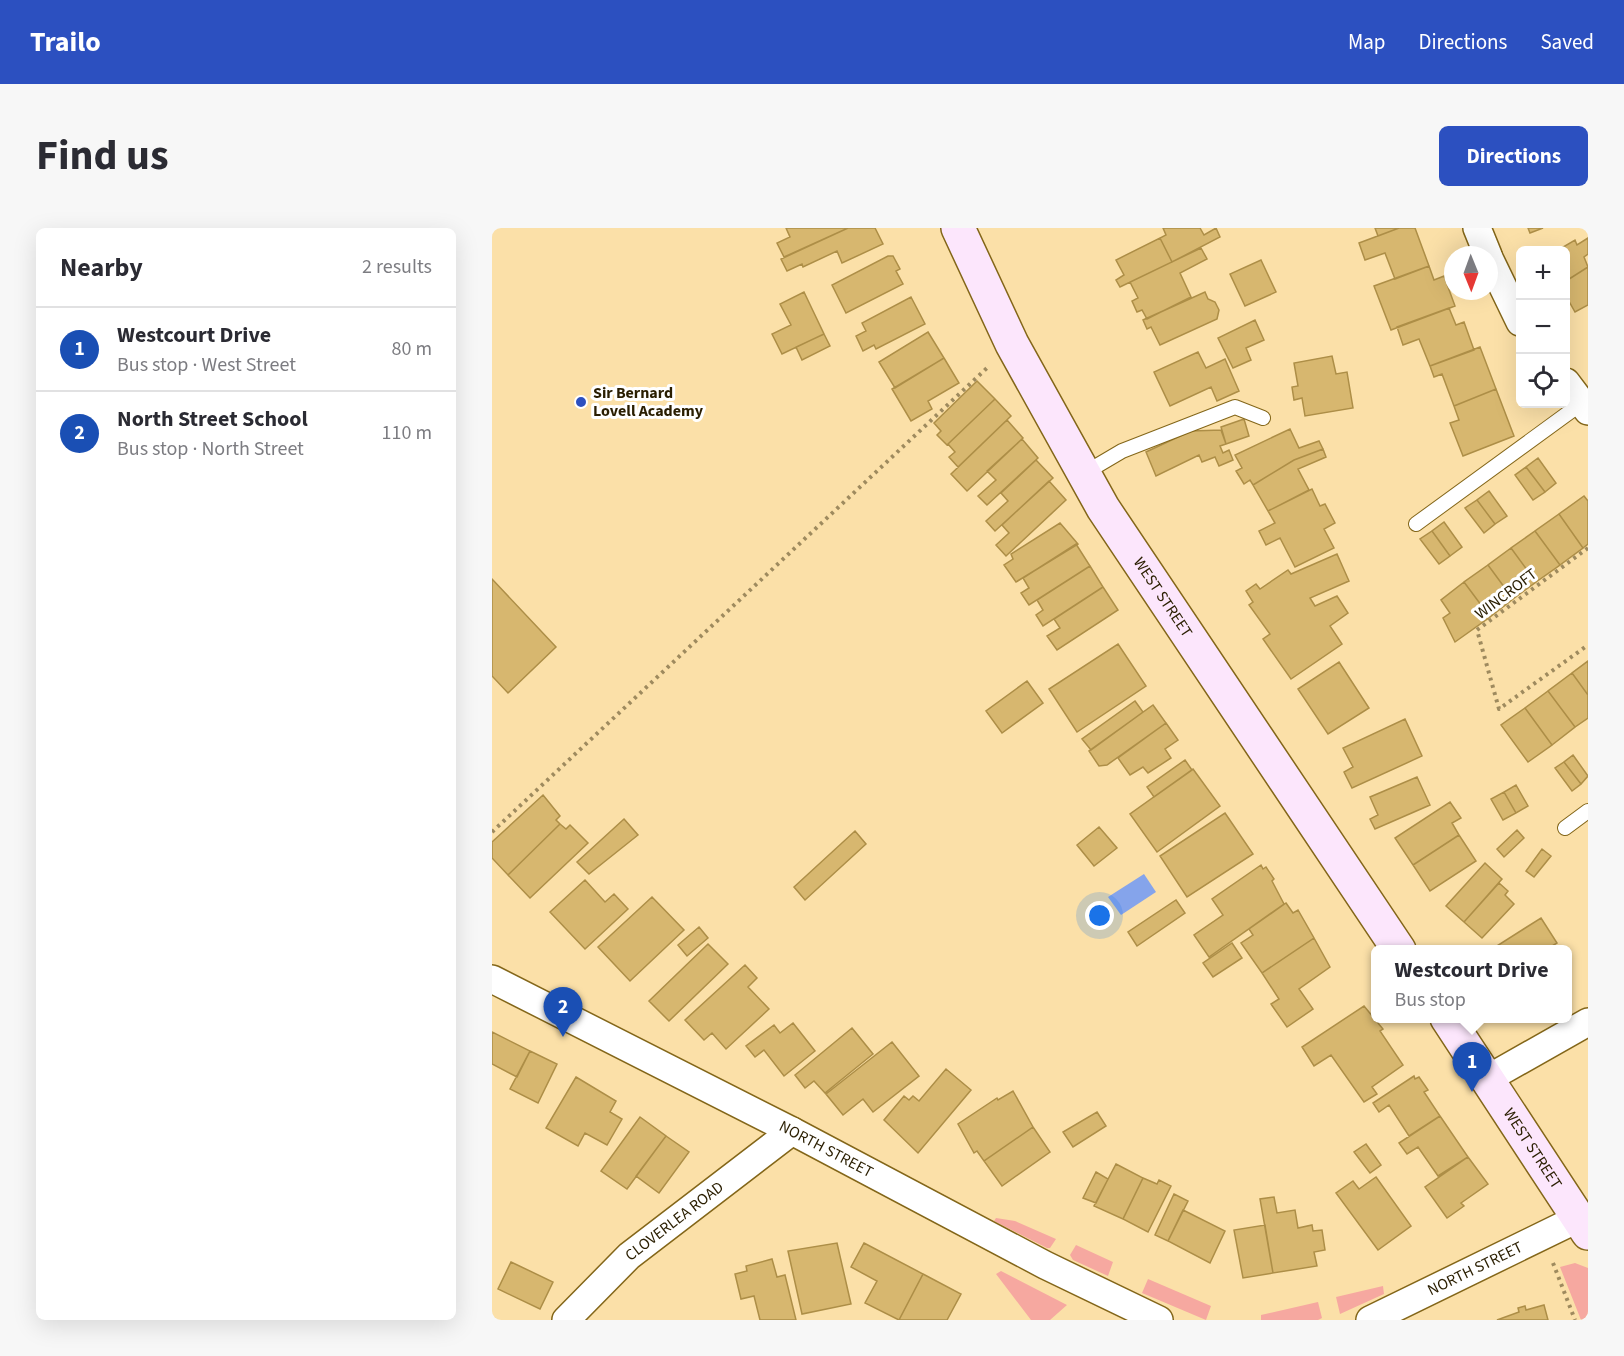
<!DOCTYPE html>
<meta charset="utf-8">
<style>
:root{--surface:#fff;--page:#f7f7f7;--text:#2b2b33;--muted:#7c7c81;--line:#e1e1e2;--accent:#2c50c0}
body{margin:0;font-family:"Source Sans 3",sans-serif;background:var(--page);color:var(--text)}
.controls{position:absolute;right:18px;top:18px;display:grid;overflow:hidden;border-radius:9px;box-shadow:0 6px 24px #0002}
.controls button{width:54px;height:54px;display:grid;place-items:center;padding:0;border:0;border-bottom:2px solid var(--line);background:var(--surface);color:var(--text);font:30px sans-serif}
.compass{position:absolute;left:952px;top:18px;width:54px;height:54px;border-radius:50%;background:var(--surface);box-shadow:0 6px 24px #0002;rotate:179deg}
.you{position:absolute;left:608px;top:688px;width:21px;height:21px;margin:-15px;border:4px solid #fff;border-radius:50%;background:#1a73e8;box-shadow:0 0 0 9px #1a73e833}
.badge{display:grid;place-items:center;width:39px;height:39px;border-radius:50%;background:var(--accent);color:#fff;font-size:20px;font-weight:700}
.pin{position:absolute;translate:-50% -50px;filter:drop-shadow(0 2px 3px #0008)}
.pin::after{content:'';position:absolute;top:32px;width:21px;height:18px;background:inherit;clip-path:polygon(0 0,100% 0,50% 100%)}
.popup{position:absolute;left:879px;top:717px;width:201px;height:78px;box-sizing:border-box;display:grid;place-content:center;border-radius:9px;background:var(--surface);filter:drop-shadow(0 2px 4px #0005);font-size:20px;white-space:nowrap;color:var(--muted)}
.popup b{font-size:22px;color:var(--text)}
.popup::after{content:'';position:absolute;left:50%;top:100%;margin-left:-12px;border:12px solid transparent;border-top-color:var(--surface)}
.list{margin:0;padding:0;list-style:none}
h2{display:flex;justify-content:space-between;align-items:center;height:78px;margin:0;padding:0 24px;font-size:26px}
h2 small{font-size:20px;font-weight:400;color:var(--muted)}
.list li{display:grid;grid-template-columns:39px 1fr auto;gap:18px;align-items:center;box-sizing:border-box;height:84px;padding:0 24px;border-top:2px solid var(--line)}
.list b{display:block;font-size:22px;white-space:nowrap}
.list p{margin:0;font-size:20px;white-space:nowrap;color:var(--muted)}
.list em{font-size:20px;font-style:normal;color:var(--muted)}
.icon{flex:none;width:33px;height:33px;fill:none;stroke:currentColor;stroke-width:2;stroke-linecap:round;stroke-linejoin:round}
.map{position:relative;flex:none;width:1096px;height:1092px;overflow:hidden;border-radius:9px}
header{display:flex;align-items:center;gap:36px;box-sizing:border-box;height:84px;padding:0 30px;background:var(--accent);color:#fff}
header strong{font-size:28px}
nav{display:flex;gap:33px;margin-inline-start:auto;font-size:21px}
.intro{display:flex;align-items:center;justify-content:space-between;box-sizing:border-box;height:144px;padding:0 36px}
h1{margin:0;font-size:42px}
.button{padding:15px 27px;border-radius:9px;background:var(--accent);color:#fff;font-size:21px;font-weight:700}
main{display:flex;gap:36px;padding:0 36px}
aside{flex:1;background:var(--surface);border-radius:9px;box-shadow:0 6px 24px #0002}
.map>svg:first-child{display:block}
</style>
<header>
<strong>Trailo</strong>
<nav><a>Map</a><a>Directions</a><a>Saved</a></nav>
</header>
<div class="intro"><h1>Find us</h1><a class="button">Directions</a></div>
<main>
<aside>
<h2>Nearby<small>2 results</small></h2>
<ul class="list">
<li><span class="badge" style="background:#1a4fb4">1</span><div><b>Westcourt Drive</b><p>Bus stop · West Street</p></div><em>80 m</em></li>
<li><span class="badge" style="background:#1a4fb4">2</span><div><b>North Street School</b><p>Bus stop · North Street</p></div><em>110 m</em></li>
</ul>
</aside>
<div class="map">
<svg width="1096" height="1092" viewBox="0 0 1096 1092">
<rect width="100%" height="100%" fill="#fbe0a8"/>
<!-- green -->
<path fill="#f6a8a0" d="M504 990 523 993 564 1011 558 1020H555L502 993Z
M584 1017 621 1034 616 1048 581 1032 578 1027Z
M1083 1035 1096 1040V1092H1089L1068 1039Z
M509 1043 575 1077 558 1092H539L504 1046Z
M656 1051 719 1078 714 1092 650 1065Z
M891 1058 892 1066 848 1086 844 1069Z
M826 1074 830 1090 826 1092H769V1087Z"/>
<!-- water -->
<path fill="#85a4eb" d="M652 646 664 664 629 687 616 669Z"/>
<!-- building -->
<path fill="#d7b76f" stroke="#ad8e47" stroke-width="1.5" d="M294 0H356L292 29 285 15 298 9Z
M356 0H383L391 16 350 35 345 23 311 39 310 36 295 43 289 31Z
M671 0H708L712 7 724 0 728 9 680 34 668 10 674 7Z
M883 0H907L886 8Z
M907 0H923L937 38 903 51 893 25 873 32 867 15Z
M1036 0H1051L1038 5Z
M668 10 680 34 628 59 624 52 632 47 624 32Z
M1096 10V26L1092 29 1096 39 1074 53V22H1066L1083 12 1085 17Z
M709 20 715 31 688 45 699 69 655 91 650 82 645 84 640 73 646 70 638 54Z
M396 28H401L408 41 404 43 411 56 354 85 340 57Z
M769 32 784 64 753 78 738 46Z
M937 38 942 52 952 48 963 78 899 102 882 58Z
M1096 39V77L1083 84 1074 68V53Z
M312 64 332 106 290 126 280 106 299 97 288 76Z
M713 64 716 71 723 74 727 82 725 91 668 117 659 99 655 101 651 92Z
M419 69 433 96 384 121 382 117 371 123 364 108 374 103 370 95Z
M957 80 964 97 972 94 982 122 938 138 927 111 911 117 905 99Z
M763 92 772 112 754 120 759 132 741 140 726 110Z
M436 104 452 130 403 160 387 134Z
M332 106 338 118 310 132 304 119Z
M988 119 1004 161 962 178 950 146 942 149 938 138Z
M706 124 714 140 733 131 747 163 725 173 719 159 678 178 662 144Z
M840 128 844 146 855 144 861 180 813 188 810 170 802 172 800 159 806 158 802 135Z
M452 130 467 155 436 173 440 181 419 193 400 161Z
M485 153 503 171 455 217 445 207 449 203 442 195Z
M1004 161 1022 208 971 228 958 195 967 192 962 178Z
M503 171 519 188 466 239 457 229 463 224 456 216Z
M752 191 757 208 734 216 729 199Z
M515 192 531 210 475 263 459 246Z
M798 201 807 220 827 213 831 221 802 232 761 257 758 252 752 256 744 243 750 240 743 227Z
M729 202 734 216 728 218 731 225 737 222 741 232 727 238 723 229 710 234 707 227 664 248 654 224 699 203Z
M530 211 546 230 495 277 486 268 504 252 495 243Z
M831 221 834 229 806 241 817 262 776 283 761 257 802 232Z
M1046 230 1064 255 1053 264 1034 239Z
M544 232 561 250 503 303 494 293 516 273 509 265Z
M1034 239 1053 264 1041 272 1023 247Z
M557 253 574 272 514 328 504 317 517 305 510 297Z
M820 261 828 278 833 276 843 295 832 301 842 320 803 339 788 310 774 317 767 303 783 295 776 283Z
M997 263 1015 288 1003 296 985 272Z
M1092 268 1096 273V316L1091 320 1067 286Z
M985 272 1003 296 992 305 973 280Z
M1067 286 1091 320 1068 337 1043 303Z
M952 294 970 319 958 328 940 303Z
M568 295 586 316 524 354 512 337 521 331 519 326Z
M940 303 958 328 947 336 928 311Z
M1043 303 1068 337 1044 354 1019 320Z
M584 316 598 338 537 377 529 365 537 360 531 350Z
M1019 320 1044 354 1021 371 996 337Z
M845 326 857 353 818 370 823 378 845 368 856 385 838 398 850 416 799 451 771 411 778 406 757 377 761 374 754 363 764 356 768 361 796 342 799 346Z
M996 337 1021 371 998 389 972 354Z
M598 338 611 359 551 398 544 387 551 382 545 372Z
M0 351 64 419 16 465 0 448Z
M972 354 998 389 963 414 951 390 958 385 949 372Z
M611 359 626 382 565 422 555 408 568 400 562 391Z
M626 416 654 458 585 504 557 461Z
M1096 433V467L1080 445Z
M847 434 877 480 836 506 806 461Z
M1080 445 1096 467V490L1083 499 1056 463Z
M535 453 551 475 510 505 494 483Z
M1056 463 1083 499 1060 517 1033 480Z
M643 473 651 484 599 522 590 511Z
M661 477 674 495 615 537 607 538 597 523Z
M1033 480 1060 517 1036 534 1009 497Z
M913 491 930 528 860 560 852 544 861 539 851 520Z
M674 495 686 512 673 521 679 530 656 545 651 539 638 547 626 530Z
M1081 527 1096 548 1089 556 1072 534Z
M693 532 700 542 662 569 655 559Z
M1072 534 1089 556 1080 563 1063 540Z
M701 541 728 578 665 624 638 586Z
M925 549 938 577 883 601 878 591 886 587 878 569Z
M1024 557 1036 578 1024 585 1012 564Z
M1012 564 1024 585 1011 592 999 571Z
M51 567 68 588 64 592 68 596 16 647 0 630V614Z
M958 574 969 590 960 595 967 607 921 637 903 610Z
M733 585 761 626 695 669 668 628Z
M132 591 146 607 97 646 85 634Z
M68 596 74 601 78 597 96 615 38 670 16 647Z
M607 599 625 620 602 638 585 617Z
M1025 602 1032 610 1012 629 1005 621Z
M363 603 374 616 313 672 302 659Z
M967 607 984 633 938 663 921 637Z
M1050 621 1059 628 1042 649 1034 643Z
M993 635 1010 651 972 694 954 678Z
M769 637 771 641 774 639 782 651 780 653 792 676 717 729 702 707 731 687 720 671Z
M93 652 113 674 122 666 136 681 93 721 58 684Z
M1007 655 1016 663 1013 667 1022 676 990 710 972 694Z
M160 669 192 702 138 753 106 719Z
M684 672 693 685 645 718 636 704Z
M794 675 801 685 806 682 822 710 770 745 749 715 761 707 757 701Z
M1049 690 1065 715 1054 722 1000 721Z
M207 699 216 710 195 728 186 717Z
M822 710 838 739 807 761 821 781 795 799 779 776 787 771 770 745Z
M740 715 750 730 721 749 711 735Z
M216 716 236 736 177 793 157 773Z
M253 737 265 750 256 759 277 781 234 821 220 805 212 812 193 792Z
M872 778 891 801 888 803 911 837 880 859 885 866 872 874 839 827 822 838 810 819Z
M301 795 323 823 292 848 272 822 263 829 254 818 282 797 288 805Z
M360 800 381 826 333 865 322 853 313 860 303 847Z
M0 804 38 823 25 849 0 836Z
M400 814 427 848 381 884 371 871 351 887 334 866Z
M38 823 65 836 46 875 18 861Z
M454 841 479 862 426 925 392 892 412 868 417 872 421 868 427 873Z
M922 848 923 851 927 849 936 862 932 864 948 888 917 908 897 877 887 884 881 875Z
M84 849 124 873 118 884 130 891 115 917 93 905 86 918 54 900Z
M521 863 541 899 492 933 485 923 482 925 466 896 505 870 506 872Z
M605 884 614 898 581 919 571 904Z
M948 888 976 929 946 948 926 919 915 926 907 915Z
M148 889 174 908 135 961 109 943Z
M541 899 558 924 510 958 492 933Z
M174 908 197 924 167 965 144 948Z
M874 916 889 937 878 945 862 924Z
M976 929 996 956 969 975 972 978 955 990 933 959Z
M624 936 651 950 631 991 602 978Z
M604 944 616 951 604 975 591 970Z
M884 949 919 998 886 1022 844 965 861 953 867 961Z
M651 950 665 956 667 952 679 958 656 1004 631 991Z
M682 966 696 973 676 1013 663 1007Z
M782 969 785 985 803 982 806 1000 820 997 821 1003 830 1002 833 1022 822 1024 825 1038 781 1045 768 971Z
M691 982 733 1003 718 1035 676 1013Z
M773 997 781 1045 751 1050 742 1002Z
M345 1015 359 1076 310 1086 296 1023Z
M372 1015 431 1046 407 1092 373 1075 385 1053 359 1039Z
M280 1031 285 1049 293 1047 304 1092H268L262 1068 249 1071 243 1046 255 1043 254 1038Z
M19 1034 61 1054 48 1081 6 1061Z
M431 1046 469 1066 455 1092H407Z
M1052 1077 1056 1092H1005L1027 1084 1026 1080 1033 1078 1034 1082Z"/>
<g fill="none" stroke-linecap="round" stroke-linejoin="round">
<defs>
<path id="lane" d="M591 246 630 223 743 179 771 190
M924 296 1090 175
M1073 600 1096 583"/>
<g id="street">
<path d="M985 0 996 27"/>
<path d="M997 30 1028 94"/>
<path d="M1074 154 1096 183"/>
<path id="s1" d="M0 751 300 903 553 1037 667 1092"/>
<path d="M997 850 1096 794"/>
<path id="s2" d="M74 1092 137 1028 300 903"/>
<path id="s3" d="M878 1092 1087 990"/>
</g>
<g id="secondary">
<path id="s4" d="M466 0 520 116 611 280 907 722"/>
<path id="s5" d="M955 790 1096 1005"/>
</g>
</defs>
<!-- lane casing -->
<use href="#lane" stroke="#836619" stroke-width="16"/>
<!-- street casing -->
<use href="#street" stroke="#836619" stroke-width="30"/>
<!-- secondary casing -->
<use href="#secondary" stroke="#836619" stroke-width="36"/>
<!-- path -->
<path stroke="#9e8a5e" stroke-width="4" stroke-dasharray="3 4.5" stroke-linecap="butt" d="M1096 320 985 402 1007 481 1096 417
M0 604 496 139
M1061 1035 1083 1092"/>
<!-- lane -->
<use href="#lane" stroke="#fff" stroke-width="14"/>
<!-- street -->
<use href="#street" stroke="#fff" stroke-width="27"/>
<!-- secondary -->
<use href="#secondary" stroke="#fce6fc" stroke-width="33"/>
</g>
<!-- markers -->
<circle fill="#2c50c0" stroke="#fff" stroke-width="2" cx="89" cy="174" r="6"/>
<g text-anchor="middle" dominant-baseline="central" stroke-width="6" stroke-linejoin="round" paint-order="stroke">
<!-- poi labels -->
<g font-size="16" font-weight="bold" fill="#2a1e01" stroke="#fff" text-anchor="start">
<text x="101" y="165">Sir Bernard<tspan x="101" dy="18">Lovell Academy</tspan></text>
</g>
<!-- street labels -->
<g font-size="16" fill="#2a1e01" stroke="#fff">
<text transform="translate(1014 366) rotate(-37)">WINCROFT</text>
<text stroke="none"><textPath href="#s4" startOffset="423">WEST STREET</textPath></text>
<text stroke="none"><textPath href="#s5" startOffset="156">WEST STREET</textPath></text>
<text stroke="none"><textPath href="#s1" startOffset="375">NORTH STREET</textPath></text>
<text stroke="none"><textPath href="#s2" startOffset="147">CLOVERLEA ROAD</textPath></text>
<text stroke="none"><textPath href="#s3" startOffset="117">NORTH STREET</textPath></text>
</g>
</g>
</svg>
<div class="controls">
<button>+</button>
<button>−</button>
<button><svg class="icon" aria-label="locate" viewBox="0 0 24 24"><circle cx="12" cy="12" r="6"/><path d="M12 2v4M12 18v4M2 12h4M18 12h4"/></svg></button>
</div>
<svg class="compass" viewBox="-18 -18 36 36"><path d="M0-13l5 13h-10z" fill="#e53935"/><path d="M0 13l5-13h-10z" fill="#7c7c81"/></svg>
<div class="you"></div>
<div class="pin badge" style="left:980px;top:864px;background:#1a4fb4">1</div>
<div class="popup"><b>Westcourt Drive</b>Bus stop</div>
<div class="pin badge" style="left:71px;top:809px;background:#1a4fb4">2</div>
</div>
</main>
